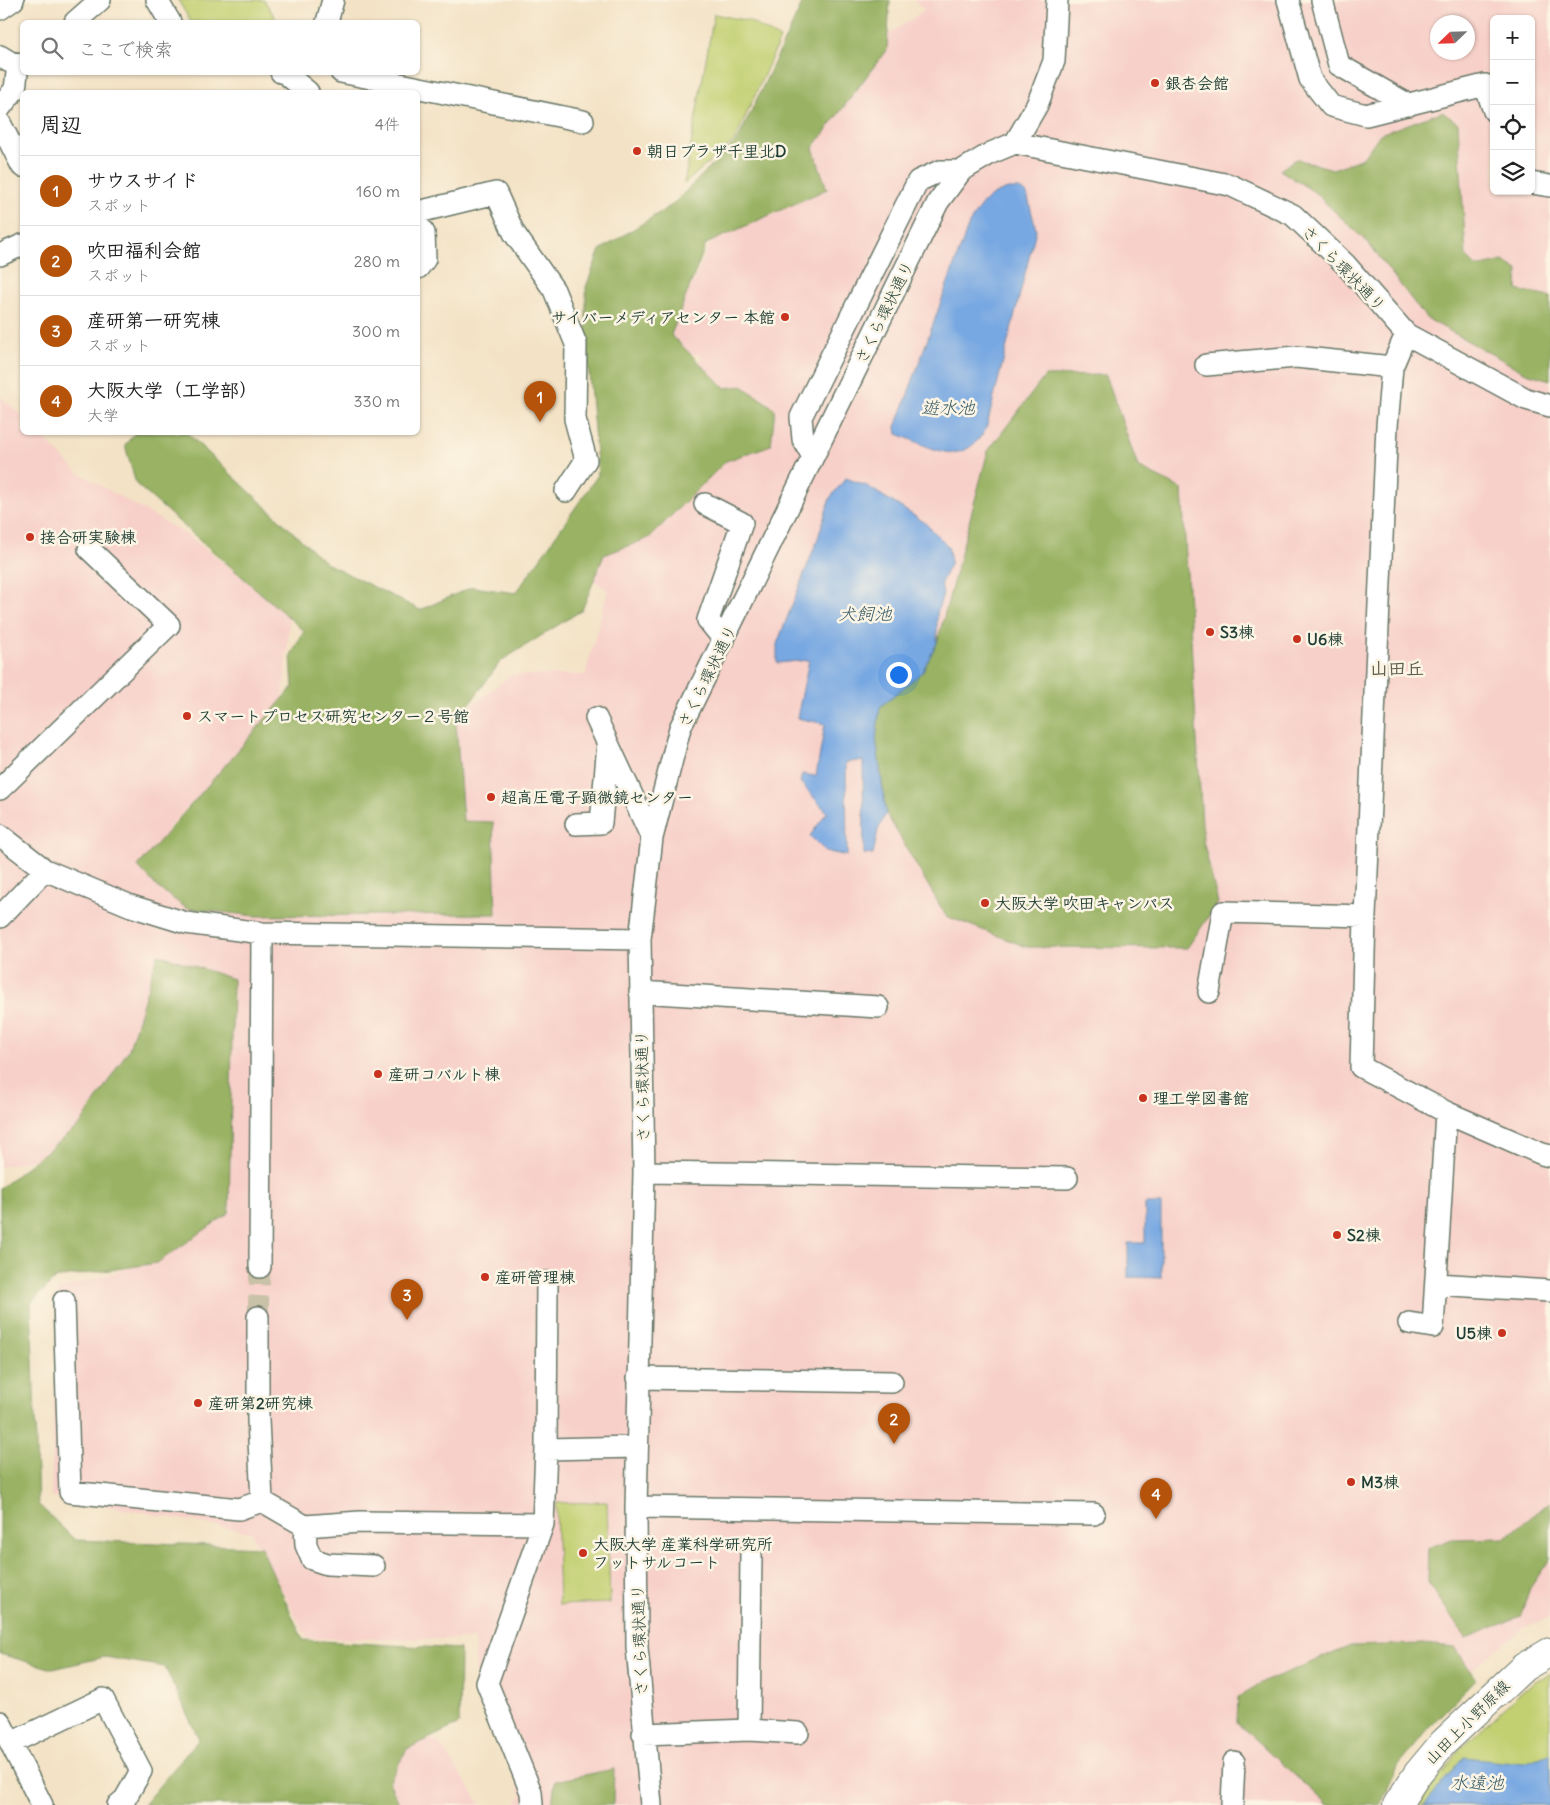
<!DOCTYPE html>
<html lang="ja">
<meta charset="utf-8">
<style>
:root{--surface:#fff;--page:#f2f2f2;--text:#222;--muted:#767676;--line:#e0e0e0;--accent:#b45309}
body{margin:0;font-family:Delius,"Klee One",sans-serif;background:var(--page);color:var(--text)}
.controls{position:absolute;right:15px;top:15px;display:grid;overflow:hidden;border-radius:8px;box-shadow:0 1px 4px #0004}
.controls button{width:45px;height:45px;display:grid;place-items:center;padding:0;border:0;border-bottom:1px solid var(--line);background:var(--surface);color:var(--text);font:25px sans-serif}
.compass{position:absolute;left:1430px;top:15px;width:45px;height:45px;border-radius:50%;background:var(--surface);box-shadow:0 1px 4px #0004;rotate:247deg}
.you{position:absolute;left:898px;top:674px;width:18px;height:18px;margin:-12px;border:4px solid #fff;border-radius:50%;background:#1a73e8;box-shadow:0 0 0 8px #1a73e833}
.badge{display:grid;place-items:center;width:32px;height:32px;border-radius:50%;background:var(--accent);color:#fff;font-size:16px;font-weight:700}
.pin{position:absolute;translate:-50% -41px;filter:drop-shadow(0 1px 2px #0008)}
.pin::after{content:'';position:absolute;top:26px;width:18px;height:15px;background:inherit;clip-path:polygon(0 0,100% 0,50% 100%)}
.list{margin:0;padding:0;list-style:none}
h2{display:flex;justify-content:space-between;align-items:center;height:65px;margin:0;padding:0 20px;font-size:21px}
h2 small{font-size:16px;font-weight:400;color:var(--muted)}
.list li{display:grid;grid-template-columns:32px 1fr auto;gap:15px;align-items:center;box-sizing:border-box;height:70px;padding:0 20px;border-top:1px solid var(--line)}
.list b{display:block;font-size:19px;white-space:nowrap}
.list p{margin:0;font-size:16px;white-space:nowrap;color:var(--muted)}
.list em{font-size:16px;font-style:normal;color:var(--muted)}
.icon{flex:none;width:28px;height:28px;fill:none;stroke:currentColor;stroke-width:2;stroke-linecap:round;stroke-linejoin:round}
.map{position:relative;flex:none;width:1550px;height:1805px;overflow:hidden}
.search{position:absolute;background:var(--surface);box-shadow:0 1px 4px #0004;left:20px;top:20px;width:400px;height:55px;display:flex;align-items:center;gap:12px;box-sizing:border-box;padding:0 18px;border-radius:8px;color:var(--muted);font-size:19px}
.panel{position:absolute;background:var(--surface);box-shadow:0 1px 4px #0004;left:20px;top:90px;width:400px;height:345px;border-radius:8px}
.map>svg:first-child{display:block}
</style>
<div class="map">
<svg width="1550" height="1805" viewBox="0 0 1550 1805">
<rect width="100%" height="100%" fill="#fcf5e5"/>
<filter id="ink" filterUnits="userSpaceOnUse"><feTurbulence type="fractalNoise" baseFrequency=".02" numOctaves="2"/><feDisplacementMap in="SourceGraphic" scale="10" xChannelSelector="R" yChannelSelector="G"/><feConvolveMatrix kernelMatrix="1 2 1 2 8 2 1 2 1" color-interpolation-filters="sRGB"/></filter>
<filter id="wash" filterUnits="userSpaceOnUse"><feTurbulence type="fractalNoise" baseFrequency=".0096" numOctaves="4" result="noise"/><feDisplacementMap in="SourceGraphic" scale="20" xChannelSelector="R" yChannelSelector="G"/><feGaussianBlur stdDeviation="1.12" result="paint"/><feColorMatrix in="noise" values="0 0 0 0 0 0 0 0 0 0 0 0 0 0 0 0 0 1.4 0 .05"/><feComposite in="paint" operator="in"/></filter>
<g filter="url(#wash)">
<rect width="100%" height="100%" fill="#f3e2c5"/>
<!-- built -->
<path fill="#f7d0c9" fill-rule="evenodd" d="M913 0H1550V1618L1525 1627 1454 1683 1361 1805H516L522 1795 476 1681 474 1639 307 1638 251 1532 51 1496 58 1290 136 1266 155 1231 94 1116 35 1159 0 1167V396L22 416V432L39 433 77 472 187 535 290 614 282 707 168 828 152 871 162 892 182 901 424 715 464 712 511 675H585L608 590 592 579 603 555 666 483 702 355 662 350 721 220 857 56 925 10ZM1494 19H1531V191H1494ZM1438 22H1468V52H1438Z
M404 1736 438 1741 481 1805H401L382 1779Z"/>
<!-- green -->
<path fill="#c2d072" stroke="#708653" d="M178 0H264L278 22H191Z
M714 14 749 21 780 39 735 140 684 184Z
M607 1502 610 1603 559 1605 556 1503Z
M1550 1673V1805H1418L1463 1746 1523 1690Z"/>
<!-- forest -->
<path fill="#99b264" stroke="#5c784c" d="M804 0H890L887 49 813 148 827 189 706 244 671 335 725 388 742 386 775 409 771 445 726 461 649 538 604 555 582 610 501 661 456 722 463 821 493 822 496 914 255 916 186 908 157 887 138 866 293 687 291 655 304 631 136 484 125 445 135 433H187L326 563 420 610 472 587 516 593 598 475 586 339V287L600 250 672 205 738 139Z
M1442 112 1458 123 1466 256 1477 267 1503 261 1518 270 1517 290 1550 297V380L1526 373 1426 318 1368 243 1314 192 1280 170 1296 159 1333 169 1363 158 1380 134Z
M1106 375 1138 467 1182 489 1203 840 1218 903 1187 948 1027 947 946 916 886 813 876 738 880 707 922 672 937 643 988 451 1045 376Z
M158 954 233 979 229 1213 157 1263 56 1278 31 1303 38 1504 75 1540 261 1547 303 1640 460 1649 459 1724 407 1749 389 1782 400 1805H143L199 1739 165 1667 105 1657 53 1669 0 1654V1188L80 1125 129 1049Z
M1550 1502V1559L1530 1588 1520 1617 1466 1638 1427 1581 1428 1548 1452 1539 1505 1538Z
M1422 1644 1455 1647 1476 1679 1433 1723 1397 1767 1380 1805H1327L1237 1722 1238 1697 1261 1683 1351 1646Z
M614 1769 613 1805H552L555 1781Z"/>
<!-- water -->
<path fill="#78a8e2" stroke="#4c728b" d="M1008 189H1019L1027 194 1036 230 986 429C960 470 935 448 897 434L896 427 969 224C981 205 985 196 1008 189Z
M846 478 867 486 924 522 948 546 951 562 941 583 943 594 937 613V643L922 672 880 707 876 739 886 813 878 830 873 855 864 854 863 761 846 762 847 856 825 851 810 836 827 812 800 782 802 774 816 776 825 724 797 718 809 660 777 663V644L818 538 830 498Z
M1145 1204H1161V1278L1128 1277V1243H1145Z
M1550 1754V1805H1424L1464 1757 1523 1763Z"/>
</g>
<g filter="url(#ink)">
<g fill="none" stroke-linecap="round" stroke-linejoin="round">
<!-- minor-tunnel -->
<path stroke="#c9c1a8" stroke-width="21" stroke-dasharray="21 11" stroke-linecap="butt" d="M258 1317 260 1267"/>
<defs>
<path id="minor" d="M157 0 170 22
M1288 0 1310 79 1331 106 1366 115 1485 85 1494 111
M1322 0 1339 65 1409 105
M0 9 13 0
M75 22 100 0
M327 22 333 0
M0 56 10 62 22 64
M281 72 285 73 308 92
M341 72 583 121
M0 108 15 89 18 65
M0 123 22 166
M1015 143 1037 105 1054 61 1057 0
M1531 183 1550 186
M418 212 496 193 514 233 554 290 576 344 575 419 586 460 566 491
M418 225 424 233 425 259 418 268
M0 255 22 245
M1406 334 1392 367 1387 426 1365 916 1361 1067 1446 1112 1542 1154 1550 1156
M1206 365 1296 357 1392 367
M813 457 803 439 801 417 918 181 940 171H961
M705 504 742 523 708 620 724 640
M596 718 652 838
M0 789 169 625 89 549
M576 824 601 823 608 744
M0 835 45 870 131 906 186 923 262 933 640 939
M0 917 45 870
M640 992 878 1007
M1209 992 1223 912 1365 916
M644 1172 1067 1178
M260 1267 262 933
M1436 1284 1550 1291
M64 1301 70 1492 239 1509 262 1501 305 1526 360 1522 543 1524 546 1449 637 1447
M258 1317V1420L262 1501
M1409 1323 1433 1327 1446 1112
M638 1378 892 1382
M546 1449 547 1282
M636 1507 1094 1514
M305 1526 306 1545 312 1559 327 1564 374 1566
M0 1722 42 1805
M749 1730 751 1554
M643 1734 749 1730 798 1733
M11 1743 103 1699 141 1771 125 1799 118 1805
M532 1805 531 1792 487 1683 543 1524
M651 1805 637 1647 636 1507 644 1172 640 939 652 838 680 728 938 202 961 171 991 153 1015 143 1230 185 1293 215 1345 264 1406 334 1526 399 1550 406
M1232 1805 1234 1762"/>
<path id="major" d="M1397 1805 1418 1773 1443 1743 1524 1667 1550 1652"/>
</defs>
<!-- minor casing -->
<use href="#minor" stroke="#697767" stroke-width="24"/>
<!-- major casing -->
<use href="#major" stroke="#697767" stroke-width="30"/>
<!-- minor -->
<use href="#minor" stroke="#fff" stroke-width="21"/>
<!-- major -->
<use href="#major" stroke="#fff" stroke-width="28"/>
</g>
</g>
<!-- markers -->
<g fill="#c8321e" stroke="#fcf5e5" stroke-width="2">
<circle cx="1155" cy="83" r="5"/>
<circle cx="637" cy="151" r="5"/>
<circle cx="785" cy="317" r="5"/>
<circle cx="30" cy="537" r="5"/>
<circle cx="1210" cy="632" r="5"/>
<circle cx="1297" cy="639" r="5"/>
<circle cx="187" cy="716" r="5"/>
<circle cx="491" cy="797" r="5"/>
<circle cx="985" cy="903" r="5"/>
<circle cx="378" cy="1074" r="5"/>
<circle cx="1143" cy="1098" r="5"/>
<circle cx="1337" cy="1235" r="5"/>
<circle cx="485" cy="1277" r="5"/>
<circle cx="1502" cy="1333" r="5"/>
<circle cx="198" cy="1403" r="5"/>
<circle cx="1351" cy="1482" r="5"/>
<circle cx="583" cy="1553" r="5"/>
</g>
<g text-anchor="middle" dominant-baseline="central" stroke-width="5" stroke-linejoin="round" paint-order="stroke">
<!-- poi labels -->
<g font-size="16" font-weight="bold" fill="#1f3d34" stroke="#fcf5e5" text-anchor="start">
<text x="1165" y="83">銀杏会館</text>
<text x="647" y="151">朝日プラザ千里北D</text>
<text x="775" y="317" text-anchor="end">サイバーメディアセンター 本館</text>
<text x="40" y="537">接合研実験棟</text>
<text x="1220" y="632">S3棟</text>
<text x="1307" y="639">U6棟</text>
<text x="197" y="716">スマートプロセス研究センター２号館</text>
<text x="501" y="797">超高圧電子顕微鏡センター</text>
<text x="995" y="903">大阪大学 吹田キャンパス</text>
<text x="388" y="1074">産研コバルト棟</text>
<text x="1153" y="1098">理工学図書館</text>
<text x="1347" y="1235">S2棟</text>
<text x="495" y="1277">産研管理棟</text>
<text x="1492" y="1333" text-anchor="end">U5棟</text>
<text x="208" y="1403">産研第2研究棟</text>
<text x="1361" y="1482">M3棟</text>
<text x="593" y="1544">大阪大学 産業科学研究所<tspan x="593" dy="18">フットサルコート</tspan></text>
</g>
<!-- street labels -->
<g font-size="16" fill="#1f3d34" stroke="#fcf5e5">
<text transform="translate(1344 268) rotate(46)">さくら環状通り</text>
<text transform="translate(884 312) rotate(-64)">さくら環状通り</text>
<text transform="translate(707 676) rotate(-64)">さくら環状通り</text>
<text transform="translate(642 1086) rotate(-91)">さくら環状通り</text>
<text transform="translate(639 1640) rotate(-92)">さくら環状通り</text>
<text transform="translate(1467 1722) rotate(-45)">山田上小野原線</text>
</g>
<!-- water labels -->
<g font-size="18" font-style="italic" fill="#3a5d68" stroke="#fcf5e5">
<text x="948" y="407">遊水池</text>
<text x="865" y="613">犬飼池</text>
<text x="1477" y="1782">水遠池</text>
</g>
<!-- neighbourhood labels -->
<g font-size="18" font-weight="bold" fill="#5e5e4e" stroke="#fcf5e5">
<text x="1397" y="668">山田丘</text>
</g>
</g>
</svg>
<div class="controls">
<button>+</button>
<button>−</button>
<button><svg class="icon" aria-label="locate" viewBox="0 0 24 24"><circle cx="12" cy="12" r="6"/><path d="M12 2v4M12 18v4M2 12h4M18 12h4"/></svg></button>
<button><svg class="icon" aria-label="layers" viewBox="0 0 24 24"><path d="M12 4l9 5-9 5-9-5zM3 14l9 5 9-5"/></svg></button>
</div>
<svg class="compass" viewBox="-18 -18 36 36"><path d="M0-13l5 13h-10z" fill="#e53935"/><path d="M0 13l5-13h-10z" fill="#767676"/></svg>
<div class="you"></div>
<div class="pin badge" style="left:540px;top:422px">1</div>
<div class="pin badge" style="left:894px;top:1444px">2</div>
<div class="pin badge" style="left:407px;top:1320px">3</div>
<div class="pin badge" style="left:1156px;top:1519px">4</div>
<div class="search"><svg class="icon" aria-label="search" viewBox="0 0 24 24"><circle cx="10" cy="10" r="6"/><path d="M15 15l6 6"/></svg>ここで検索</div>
<section class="panel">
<h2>周辺<small>4件</small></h2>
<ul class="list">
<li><span class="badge">1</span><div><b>サウスサイド</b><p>スポット</p></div><em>160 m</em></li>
<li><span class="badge">2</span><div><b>吹田福利会館</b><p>スポット</p></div><em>280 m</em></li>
<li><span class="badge">3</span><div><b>産研第一研究棟</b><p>スポット</p></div><em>300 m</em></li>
<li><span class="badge">4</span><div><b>大阪大学（工学部）</b><p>大学</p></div><em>330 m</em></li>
</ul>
</section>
</div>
